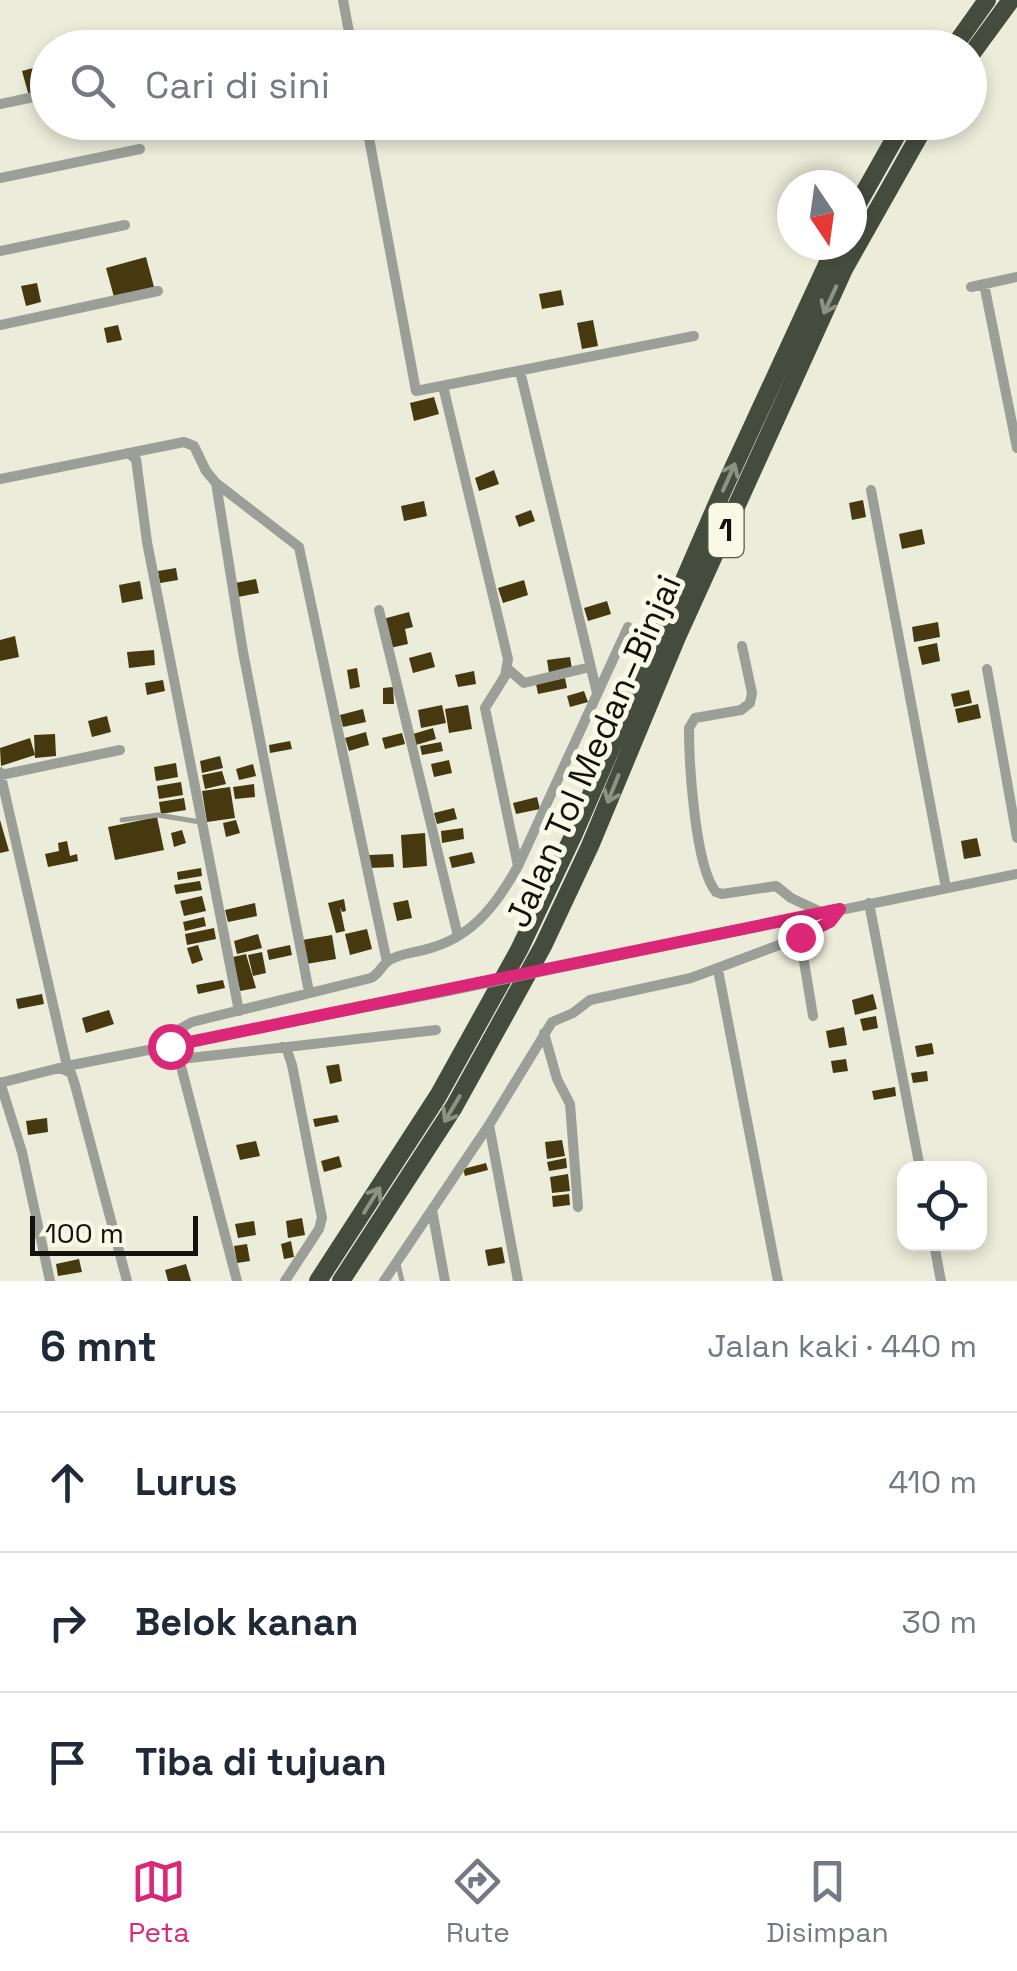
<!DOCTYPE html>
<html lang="id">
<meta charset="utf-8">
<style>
:root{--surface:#fff;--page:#f6f6f7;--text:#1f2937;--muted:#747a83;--line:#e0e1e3;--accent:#db2777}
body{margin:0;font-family:"Space Grotesk",sans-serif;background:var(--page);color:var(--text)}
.controls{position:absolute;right:30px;bottom:30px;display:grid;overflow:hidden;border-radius:20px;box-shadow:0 5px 15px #0003}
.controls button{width:90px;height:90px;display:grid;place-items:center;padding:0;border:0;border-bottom:2px solid var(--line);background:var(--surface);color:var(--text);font:50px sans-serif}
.compass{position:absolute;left:777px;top:170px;width:90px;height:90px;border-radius:50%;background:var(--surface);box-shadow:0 5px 15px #0003;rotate:167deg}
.scale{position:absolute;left:30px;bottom:25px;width:168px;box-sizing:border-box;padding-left:10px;border:5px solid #13130d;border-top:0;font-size:28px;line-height:35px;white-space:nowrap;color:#13130d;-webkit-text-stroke:8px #f8fae7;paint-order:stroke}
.stop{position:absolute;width:30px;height:30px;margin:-22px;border:8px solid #db2777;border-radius:50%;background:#fff}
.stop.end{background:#db2777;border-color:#fff;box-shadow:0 2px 10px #0008}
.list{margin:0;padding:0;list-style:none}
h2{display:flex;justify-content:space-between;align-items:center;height:130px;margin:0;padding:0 40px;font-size:42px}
h2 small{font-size:32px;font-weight:400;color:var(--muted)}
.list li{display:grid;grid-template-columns:65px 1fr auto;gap:30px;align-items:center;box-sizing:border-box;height:140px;padding:0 40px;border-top:2px solid var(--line)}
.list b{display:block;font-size:38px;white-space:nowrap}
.list em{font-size:32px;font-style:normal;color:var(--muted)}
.icon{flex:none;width:55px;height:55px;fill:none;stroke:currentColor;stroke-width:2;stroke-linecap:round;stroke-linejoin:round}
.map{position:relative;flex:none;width:1017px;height:1281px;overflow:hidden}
.search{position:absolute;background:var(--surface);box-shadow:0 5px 15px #0003;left:30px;right:30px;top:30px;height:110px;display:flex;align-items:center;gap:25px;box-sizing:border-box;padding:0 35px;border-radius:55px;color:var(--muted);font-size:38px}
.sheet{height:550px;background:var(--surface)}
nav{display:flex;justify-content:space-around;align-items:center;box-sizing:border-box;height:140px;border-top:2px solid var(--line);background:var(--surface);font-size:28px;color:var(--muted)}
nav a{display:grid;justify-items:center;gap:5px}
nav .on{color:var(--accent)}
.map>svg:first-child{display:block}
</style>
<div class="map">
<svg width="1017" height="1281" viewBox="0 0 1017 1281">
<rect width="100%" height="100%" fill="#ebecd9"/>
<!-- building -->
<path fill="#46380f" d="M48 64V91L29 96 22 71Z
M146 257 154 287 114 297 106 268Z
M37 283 41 302 26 306 21 286Z
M561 290 564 305 542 309 539 294Z
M593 320 598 346 582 349 577 323Z
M118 325 122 340 107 343 104 328Z
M434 397 439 414 414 421 410 403Z
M494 470 499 484 479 491 475 478Z
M863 500 866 517 852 520 849 503Z
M424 501 427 516 404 521 401 506Z
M531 510 535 521 519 527 515 516Z
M922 529 925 544 902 549 899 534Z
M176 568 178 580 160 583 158 571Z
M256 579 259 593 238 597 235 583Z
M524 580 528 595 503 603 498 588Z
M140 581 143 599 122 603 119 585Z
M607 601 611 614 588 621 584 608Z
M409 612 413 627 405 629 408 644 390 648 383 619Z
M938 622 940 637 914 642 912 627Z
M15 636 19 657 0 661V640Z
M937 643 940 661 922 665 918 647Z
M154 650 155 665 129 668 127 652Z
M431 652 435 667 413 673 409 658Z
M570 657 572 669 549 673 547 660Z
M357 668 360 687 350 689 347 670Z
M474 671 476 684 458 687 455 675Z
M565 678 567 688 538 694 536 684Z
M163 680 165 691 147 695 145 683Z
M393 687 394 704H383V688Z
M969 690 972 703 954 707 951 694Z
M584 691 588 702 570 707 567 696Z
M978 704 981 718 958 723 955 709Z
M442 705 446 723 421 728 418 710Z
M468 705 472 729 449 733 445 709Z
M363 709 366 722 343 727 340 715Z
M107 716 111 732 92 737 88 721Z
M433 728 436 739 416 745 413 734Z
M366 732 369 745 349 751 345 738Z
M402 733 405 744 385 749 382 738Z
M55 734 56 756 35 758 34 735Z
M30 738 35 755 1 766 0 748Z
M290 741 292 749 270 753 269 745Z
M441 742 443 751 422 755 420 746Z
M220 756 223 768 202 773 200 761Z
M449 760 452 773 434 777 431 764Z
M176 763 178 777 156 781 154 767Z
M253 764 256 776 239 780 236 769Z
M222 771 226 784 205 789 202 775Z
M181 782 183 795 159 799 157 786Z
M254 784 255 797 235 799 233 787Z
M230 787 235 818 207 822 202 791Z
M537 797 540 809 516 814 513 803Z
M184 798 186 810 161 814 159 802Z
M454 808 457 819 437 824 434 813Z
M157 817 164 850 115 860 108 827Z
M0 820 9 851 0 853Z
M236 820 240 833 226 837 223 823Z
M463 828 464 839 442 843 441 831Z
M182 830 186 843 174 847 171 833Z
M425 833 427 866 403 868 401 835Z
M977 838 981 856 964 859 961 841Z
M67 841 70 856 77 854 78 861 48 867 45 854 59 851 58 843Z
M472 852 475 863 452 868 449 857Z
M393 854 394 867 369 868V855Z
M201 868 202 876 178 880 177 872Z
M200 881 202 890 176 894 174 885Z
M202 896 206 911 184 916 180 901Z
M344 899 346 911 342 912 340 907 345 931 336 933 328 903Z
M408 900 412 918 397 921 393 903Z
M255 903 257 916 228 922 225 910Z
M204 917 206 926 185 931 183 922Z
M214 928 216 939 187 945 185 934Z
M367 929 372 949 350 955 345 934Z
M258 934 262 948 237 954 234 941Z
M332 935 336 959 306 964 302 940Z
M198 945 203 960 192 964 187 948Z
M290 945 292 955 269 960 267 950Z
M262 952 266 973 253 976 248 955Z
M246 954 256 988 240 991 233 957Z
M223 980 225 988 198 994 196 985Z
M42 994 44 1004 18 1009 16 999Z
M873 994 877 1009 855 1015 852 1000Z
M109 1010 114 1024 86 1033 82 1018Z
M876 1016 878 1028 863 1031 860 1019Z
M844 1027 847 1045 829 1048 826 1031Z
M932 1043 934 1054 917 1057 915 1046Z
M846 1059 848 1071 833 1073 831 1061Z
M339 1064 342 1081 330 1084 326 1066Z
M927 1071 928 1081 913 1083 911 1073Z
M895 1087 896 1096 874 1100 872 1091Z
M337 1115 339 1122 315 1127 313 1119Z
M47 1118 48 1132 28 1135 26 1121Z
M562 1140 565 1156 547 1159 545 1142Z
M256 1141 260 1156 240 1160 236 1145Z
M339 1156 342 1167 324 1172 321 1161Z
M566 1158 567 1168 549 1171 547 1162Z
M486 1163 488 1170 465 1176 463 1169Z
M568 1174 570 1191 552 1193 550 1177Z
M569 1194 570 1205 553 1207 552 1196Z
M302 1218 305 1235 288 1238 286 1221Z
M254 1221 256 1235 238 1238 235 1224Z
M291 1241 294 1257 284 1259 281 1244Z
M247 1244 250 1261 237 1263 234 1246Z
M502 1247 505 1263 488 1266 485 1250Z
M79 1259 82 1272 58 1276 56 1264Z
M186 1264 191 1281H168L165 1270Z"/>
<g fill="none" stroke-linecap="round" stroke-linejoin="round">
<!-- lane -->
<path stroke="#9c9f98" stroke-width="5" d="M122 820 158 815 200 822
M398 1264 402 1281"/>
<!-- street -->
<path stroke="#9c9f98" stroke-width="10" d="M343 0 352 48
M0 104 48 94
M366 122 416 391 694 336
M0 178 140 149
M0 251 125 225
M984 284 1017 448
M971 287 1017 277
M0 325 158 291
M520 371 597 693
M443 386 508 659 505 676 485 708 518 866
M128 453 136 459 147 542 239 1011
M0 479 184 442 194 446 206 471 216 483 299 547 387 962
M216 483 243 652 309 992
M871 490 946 888
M379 610 458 936
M742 646 752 693 750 703 741 710 695 718 689 728C689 764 695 867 716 892L722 894 776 886 791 898 823 913
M508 669 524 683 590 667
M987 669 1017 838
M0 772 67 1066
M1 775 120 750
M869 903 920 1168
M577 964 1017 874
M718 970 778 1281
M813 1016 800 937 830 922 841 909
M544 1033 557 1079 570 1104 578 1207
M282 1047 287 1050 292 1065 322 1218 319 1229 285 1281
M161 1048 176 1031 192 1022 371 978C380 973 381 966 388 961 399 953 421 952 434 947 475 934 498 902 518 866L628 627
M178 1055 237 1281
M181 1059 436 1030
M60 1068 71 1073 75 1085 127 1281
M0 1082 22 1152 50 1281
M0 1083 67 1066 448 991
M489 1125 518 1281
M432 1210 445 1281
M934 1244 941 1281
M384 1281 489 1125 552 1022 573 1013 590 1000 691 978 800 937"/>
<!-- highway -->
<path stroke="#454c3e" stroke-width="18" d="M953 48 987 0
M970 56 1011 0
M852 214 904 122
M318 1281 438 1096 519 950 573 836 723 490 836 245
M341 1281 454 1107 543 946 590 846 677 637 844 269 927 122"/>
<!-- street-bridge -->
<path stroke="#9c9f98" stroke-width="10" d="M448 991 577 964"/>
</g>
<!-- one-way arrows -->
<defs><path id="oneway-shaft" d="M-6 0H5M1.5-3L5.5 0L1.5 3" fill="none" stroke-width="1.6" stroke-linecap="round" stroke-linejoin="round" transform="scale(2.5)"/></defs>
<g stroke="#8d9282">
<use href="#oneway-shaft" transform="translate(830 300) rotate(115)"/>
<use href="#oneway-shaft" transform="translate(729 477) rotate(-66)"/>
<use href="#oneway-shaft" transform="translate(613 789) rotate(112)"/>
<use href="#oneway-shaft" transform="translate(452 1109) rotate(121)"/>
<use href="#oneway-shaft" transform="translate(372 1200) rotate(-58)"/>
</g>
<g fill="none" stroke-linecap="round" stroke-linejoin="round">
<!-- route -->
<path stroke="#db2777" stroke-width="12" d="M170 1046 840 909 830 922 800 937"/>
</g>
<g text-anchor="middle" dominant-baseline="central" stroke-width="10" stroke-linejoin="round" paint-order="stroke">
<!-- shield labels -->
<rect fill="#f8fae7" stroke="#58584e" stroke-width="2.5" x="708.5" y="503" width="35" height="54" rx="8"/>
<g font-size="32" font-weight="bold" fill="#13130d">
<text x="726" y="530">1</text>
</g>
<!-- street labels -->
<g font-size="35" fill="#13130d" stroke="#f8fae7">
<text transform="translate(593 751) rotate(-66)">Jalan Tol Medan–Binjai</text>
</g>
</g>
</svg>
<div class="controls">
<button><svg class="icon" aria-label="locate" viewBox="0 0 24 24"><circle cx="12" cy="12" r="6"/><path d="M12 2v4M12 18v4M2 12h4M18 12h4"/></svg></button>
</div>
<svg class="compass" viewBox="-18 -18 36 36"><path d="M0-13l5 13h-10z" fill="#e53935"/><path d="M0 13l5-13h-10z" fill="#747a83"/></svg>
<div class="scale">100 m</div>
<div class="stop" style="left:170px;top:1046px"></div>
<div class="stop end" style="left:800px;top:937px"></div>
<div class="search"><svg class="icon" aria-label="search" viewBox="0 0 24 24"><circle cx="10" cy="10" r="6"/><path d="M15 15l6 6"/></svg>Cari di sini</div>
</div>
<section class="sheet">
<h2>6 mnt<small>Jalan kaki · 440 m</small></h2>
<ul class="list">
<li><svg class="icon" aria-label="ahead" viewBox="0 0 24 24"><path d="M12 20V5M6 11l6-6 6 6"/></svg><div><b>Lurus</b></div><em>410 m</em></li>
<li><svg class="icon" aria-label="right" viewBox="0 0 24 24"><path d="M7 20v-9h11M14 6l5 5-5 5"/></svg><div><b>Belok kanan</b></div><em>30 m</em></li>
<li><svg class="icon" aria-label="arrive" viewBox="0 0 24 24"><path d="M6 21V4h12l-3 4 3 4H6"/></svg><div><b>Tiba di tujuan</b></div></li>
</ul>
</section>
<nav>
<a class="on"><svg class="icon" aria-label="map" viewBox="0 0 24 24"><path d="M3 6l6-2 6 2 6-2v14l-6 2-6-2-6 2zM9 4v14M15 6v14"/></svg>Peta</a>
<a><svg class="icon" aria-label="directions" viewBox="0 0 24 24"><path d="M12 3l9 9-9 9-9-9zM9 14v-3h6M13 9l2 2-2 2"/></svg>Rute</a>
<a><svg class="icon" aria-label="saved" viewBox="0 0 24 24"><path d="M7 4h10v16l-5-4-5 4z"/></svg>Disimpan</a>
</nav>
